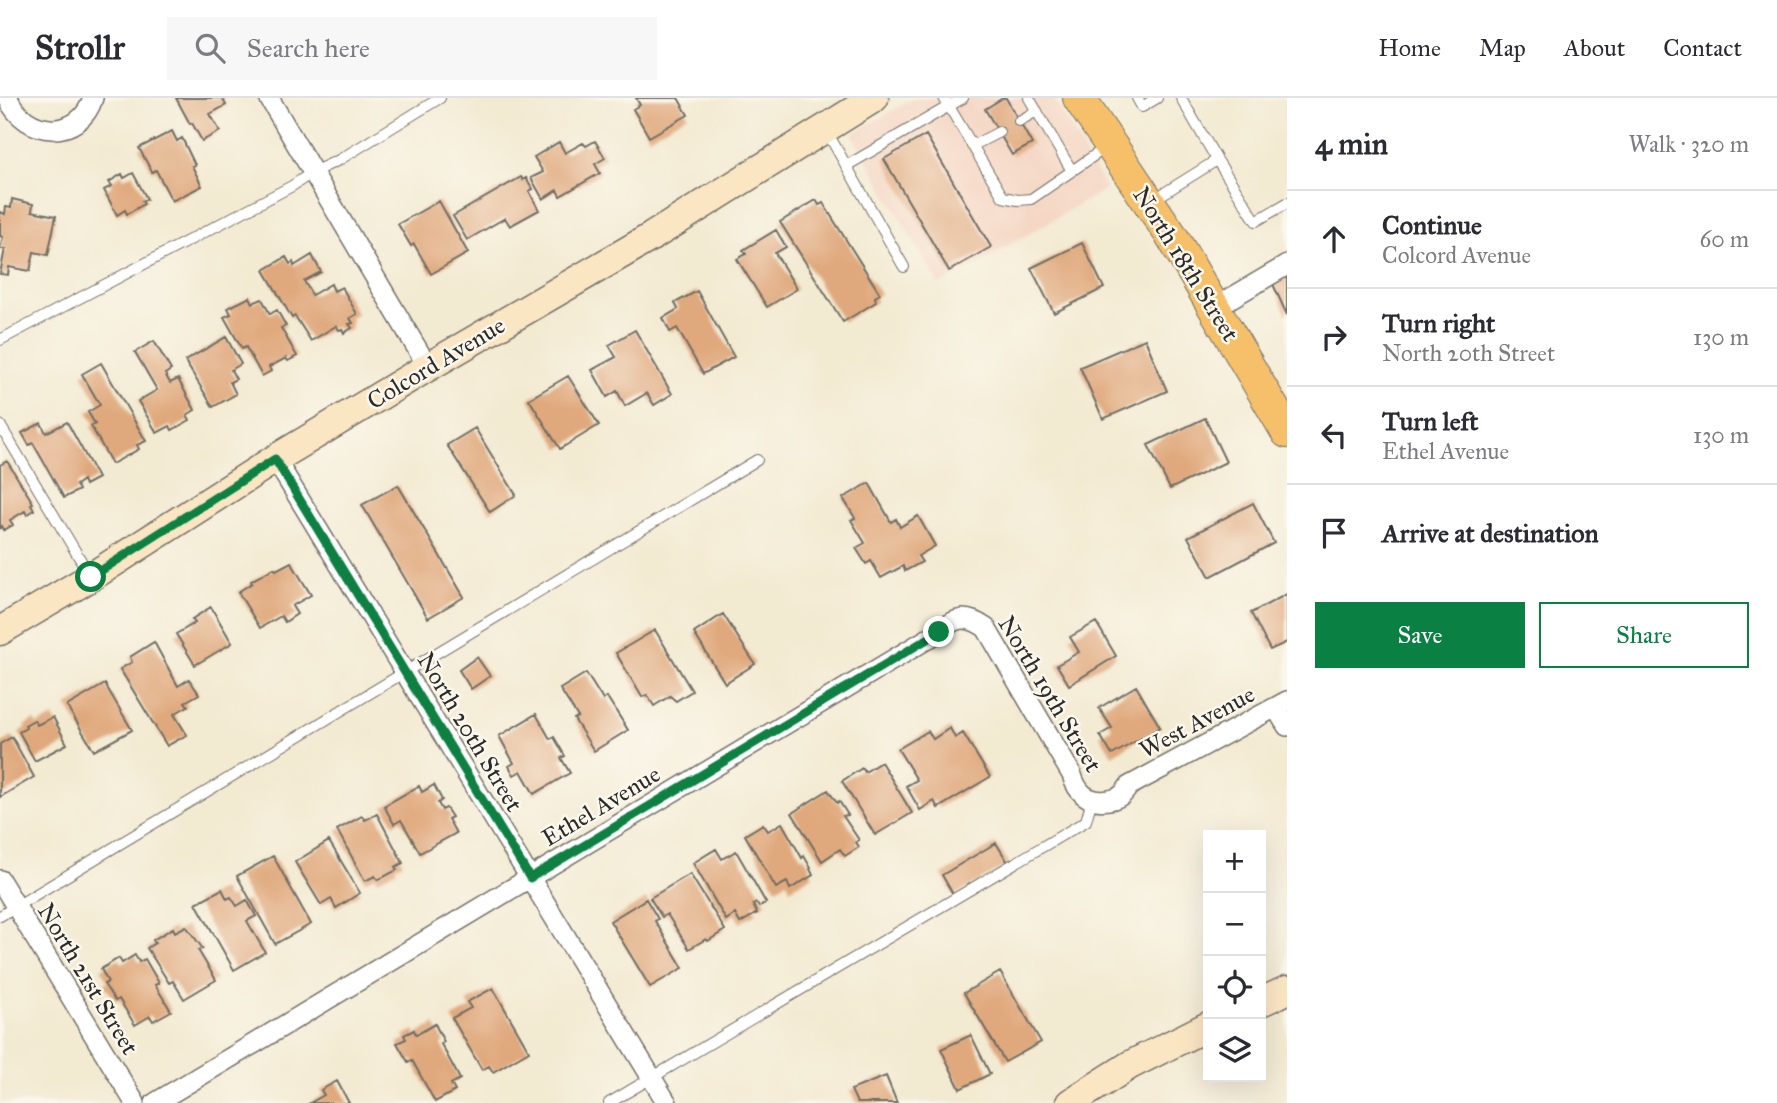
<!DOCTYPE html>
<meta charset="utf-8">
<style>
:root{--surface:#fff;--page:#f7f7f7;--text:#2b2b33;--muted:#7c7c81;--line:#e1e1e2;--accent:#0b8043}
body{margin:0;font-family:"IM FELL Great Primer",serif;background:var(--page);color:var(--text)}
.controls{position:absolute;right:21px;bottom:21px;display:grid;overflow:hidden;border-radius:0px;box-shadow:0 7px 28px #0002}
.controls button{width:63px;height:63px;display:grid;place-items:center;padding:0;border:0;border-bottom:2px solid var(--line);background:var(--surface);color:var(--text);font:35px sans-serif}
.stop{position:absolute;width:21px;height:21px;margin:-16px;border:5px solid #0b8043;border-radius:50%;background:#fff}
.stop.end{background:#0b8043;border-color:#fff;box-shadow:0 2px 7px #0008}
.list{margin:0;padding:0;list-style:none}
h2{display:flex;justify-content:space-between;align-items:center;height:91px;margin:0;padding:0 28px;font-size:30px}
h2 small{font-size:23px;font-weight:400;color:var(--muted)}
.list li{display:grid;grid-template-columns:46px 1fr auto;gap:21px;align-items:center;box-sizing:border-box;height:98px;padding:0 28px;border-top:2px solid var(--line)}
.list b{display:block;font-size:26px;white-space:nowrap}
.list p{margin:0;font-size:23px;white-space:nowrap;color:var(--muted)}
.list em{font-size:23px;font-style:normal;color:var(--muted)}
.actions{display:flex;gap:14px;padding:21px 28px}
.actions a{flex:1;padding:16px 0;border:2px solid var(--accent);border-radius:0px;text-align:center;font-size:24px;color:var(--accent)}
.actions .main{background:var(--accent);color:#fff}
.icon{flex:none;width:38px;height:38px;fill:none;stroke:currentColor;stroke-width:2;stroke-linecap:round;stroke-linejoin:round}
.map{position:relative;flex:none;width:1287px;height:1005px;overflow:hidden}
header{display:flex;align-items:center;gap:42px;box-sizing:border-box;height:98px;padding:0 35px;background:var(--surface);border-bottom:2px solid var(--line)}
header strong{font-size:33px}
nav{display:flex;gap:38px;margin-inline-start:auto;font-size:24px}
.search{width:490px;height:63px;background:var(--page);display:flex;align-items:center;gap:18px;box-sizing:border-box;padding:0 24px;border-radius:0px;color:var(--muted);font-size:26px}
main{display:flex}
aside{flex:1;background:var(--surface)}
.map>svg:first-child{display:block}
</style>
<header>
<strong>Strollr</strong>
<div class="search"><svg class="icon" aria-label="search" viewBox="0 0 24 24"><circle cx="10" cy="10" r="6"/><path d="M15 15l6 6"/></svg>Search here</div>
<nav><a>Home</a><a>Map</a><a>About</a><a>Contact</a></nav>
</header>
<main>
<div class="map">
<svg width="1287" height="1005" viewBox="0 0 1287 1005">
<rect width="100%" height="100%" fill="#fbf7ec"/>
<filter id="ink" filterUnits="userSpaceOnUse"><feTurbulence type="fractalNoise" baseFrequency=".0143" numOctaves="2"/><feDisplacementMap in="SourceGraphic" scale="14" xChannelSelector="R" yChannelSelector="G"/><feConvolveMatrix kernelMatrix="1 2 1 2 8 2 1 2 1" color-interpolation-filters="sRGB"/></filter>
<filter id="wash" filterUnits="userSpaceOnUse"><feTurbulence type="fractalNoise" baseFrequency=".00686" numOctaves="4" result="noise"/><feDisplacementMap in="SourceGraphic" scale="28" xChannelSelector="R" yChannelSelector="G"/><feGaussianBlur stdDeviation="1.57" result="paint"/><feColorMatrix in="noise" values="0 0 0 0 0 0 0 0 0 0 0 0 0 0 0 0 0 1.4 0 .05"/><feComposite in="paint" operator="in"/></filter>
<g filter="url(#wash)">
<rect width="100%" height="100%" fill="#f3ead2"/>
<!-- built -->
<path fill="#f4d3c0" d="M914 0H1054L1106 91 939 187 852 36Z"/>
<g id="blocks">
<!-- building -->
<path fill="#e0a97d" d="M176 0H222L226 7 210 16 220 33 202 43 192 25 190 26Z
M636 0H678L688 17 649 39 633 11 640 7Z
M1003 0H1006L1032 46 1012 57 985 11Z
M172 33 177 43 182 40 195 67 192 68 202 88 172 103 156 72 152 74 139 50Z
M926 37 991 149 949 173 884 61Z
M595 43 605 60 595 66 600 75 560 98 557 92 543 101 531 80 543 74 534 59 559 44 565 55 583 45 586 48Z
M133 75 147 101 142 103 144 106 127 116 125 112 117 117 104 92 112 88 109 84 122 76 124 80Z
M521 79 523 82 526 80 533 91 529 93 539 112 510 128 505 120 467 142 453 118Z
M12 101 33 106 32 113 56 118 48 157 34 154 30 173 9 169 8 177 0 176 5 151H0L3 139 0 138V114L5 116 6 109 11 110Z
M816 102 819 107 823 105 880 196 875 199 876 204 843 224 780 124Z
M439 103 468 155 431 176 414 146 411 148 398 126Z
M776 132 786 149 775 155 797 191 767 209 737 161 746 156 743 152Z
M1082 145 1104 190 1054 215 1031 170Z
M312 157 321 174 304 183 312 197 331 186 334 193 342 189 357 216 350 220 353 225 349 226 352 230 344 235 342 231 339 232 336 228 311 243 295 218 292 220 264 172 286 159 290 166 293 164 294 168Z
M1287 178V217L1272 184Z
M697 193 734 259 703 276 677 230 670 234 663 220 678 211 675 205Z
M250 199 253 205 262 201 270 216 277 212 286 228 281 230 297 258 288 263 286 260 269 269 271 273 262 278 246 249 242 251 224 219 231 216 228 210Z
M635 232 672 296 654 307 647 295 625 308 617 293 607 299 592 272 616 259 609 247Z
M226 239 241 266 231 272 236 281 230 284 236 296 213 309 185 263Z
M1145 241 1167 293 1103 321 1080 269Z
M154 243 171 272 165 276 170 285 178 281 195 312 187 317 190 322 172 332 170 328 157 335 138 303 157 292 135 254Z
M101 265 146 343 137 347 139 351 112 366 91 328 95 326 88 314 100 307 82 276Z
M568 278 599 327 560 351 529 301Z
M1205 320 1226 364 1170 391 1148 347Z
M67 324 98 380 85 387 83 382 76 387 79 392 64 400 33 345 29 347 22 335 41 325 46 335Z
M475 330 516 397 490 414 447 347Z
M7 363 33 405 31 406 34 412 27 417 25 413 10 422 13 427 4 432 2 428 0 430V367Z
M869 385 891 424 896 421 900 429 918 418 935 448 918 458 922 464 905 473 903 468 881 480 871 463 866 466 856 450 865 445 851 422 855 420 843 400Z
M398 387 464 499 428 520 362 407Z
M1253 405 1274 445 1210 479 1188 439Z
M291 464 311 497 292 508 297 516 285 524 281 518 260 530 238 494 252 485 251 483 274 470 276 472Z
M1287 496V544L1270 552 1251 515Z
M211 509 232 545 195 567 176 536 195 525 192 521Z
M723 516 755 566 725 585 694 535Z
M1096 524 1116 558 1069 587 1057 567 1079 554 1070 539Z
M655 532 692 593 676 603 670 598 654 608 647 597 642 599 616 555Z
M154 544 178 588 189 581 199 596 185 604 188 608 174 616 187 637 167 648 120 571 132 564 130 559Z
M477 559 490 578 471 591 459 572Z
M586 575 603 602 607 599 628 632 594 653 574 621 578 619 560 591Z
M105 586 132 632 94 653 67 608Z
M1136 588 1160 629 1112 657 1100 637 1112 630 1099 610Z
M536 616 550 641 554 639 565 658 561 660 570 675 534 696 521 673 514 677 509 668 514 665 499 638Z
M53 619 67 646 35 663 19 634 26 630 25 627 34 622 37 627Z
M950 630 955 640 963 635 990 679 938 710 934 703 920 712 906 688 917 682 898 651 928 633 933 641Z
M12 639 34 679 0 699V646Z
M881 664 912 715 875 737 842 683 862 670 865 674Z
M434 687 442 702 438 705 442 712 446 710 452 719 448 721 456 735 420 755 401 722 394 726 384 708 419 688 422 694Z
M828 692 837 705 839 703 848 717 843 718 859 742 856 744 859 749 845 758 840 751 822 763 792 715Z
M377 716 403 765 395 769 397 772 378 782 375 778 365 783 337 732 362 718 365 722Z
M782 725 802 760 804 758 811 770 810 771 813 777 790 791 787 784 776 790 745 737 763 726 768 733Z
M329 743 360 795 336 810 331 801 321 807 295 764Z
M996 745 1009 766 954 798 942 777Z
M716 751 722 761 736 753 766 805 759 809 756 805 753 807 757 815 740 825 735 816 726 822 693 765Z
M273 758 311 826 275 846 237 778Z
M690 776 725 832 708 843 706 841 689 851 667 816 662 819 650 800Z
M222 791 227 801 231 799 237 808 247 802 256 818 247 823 265 854 234 872 196 805Z
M646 801 658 821 655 823 683 870 650 889 610 823Z
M186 828 203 851 198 852 216 882 184 901 173 883 169 885 147 850 155 845 153 842 173 830 175 834Z
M135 857 139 864 145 861 159 885 155 887 171 913 153 923 150 918 135 927 119 901 115 903 104 886 108 884 101 871 119 860 122 865Z
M1000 874 1041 944 1005 964 964 895Z
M493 890 529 953 493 974 489 968 482 972 452 920 471 910 467 904Z
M435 926 444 944 441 946 460 981 451 986 455 993 435 1004 412 962 408 964 397 945 406 941 404 937 414 932 416 937Z
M971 937 990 976 960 991 941 951Z
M886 978 897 1005H857L851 992Z
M337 983 349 1005H310L324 997 321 992Z"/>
</g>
</g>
<g filter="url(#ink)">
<use href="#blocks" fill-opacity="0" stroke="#716e65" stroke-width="2"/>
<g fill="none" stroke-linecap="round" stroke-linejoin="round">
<defs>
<path id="lane" d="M944 0 1003 99 1018 102 1031 101 1108 48
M1029 0 1072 73
M1137 0 1142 9 1157 0
M1181 0 1217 62
M1019 23 1037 13
M827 34 904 169
M972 48 999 34
M846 68 963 0
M1153 102 1217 62 1256 123 1287 105
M0 242 292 88 313 74 339 62 440 0
M0 327 89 476
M0 818 757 362
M609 1005 1086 723 1092 701"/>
<path id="street" d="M8 0C25 40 80 43 93 0
M269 0 428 269
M1214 210 1287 167
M275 361 667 1005
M1276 610 1287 628
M0 782 135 1005
M155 1005 939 534C956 518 967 517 986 530L1072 677C1074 684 1078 692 1084 697 1094 705 1112 704 1122 697 1125 694 1127 691 1129 688L1287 603"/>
<path id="secondary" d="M0 533 91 479 275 361 428 269 651 139 874 0
M1261 904 1287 892
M1070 1005 1130 967 1208 928"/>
<path id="primary" d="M1079 0 1173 140 1287 334"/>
</defs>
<!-- lane casing -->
<use href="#lane" stroke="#716e65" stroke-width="12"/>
<!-- street casing -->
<use href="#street" stroke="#716e65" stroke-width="22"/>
<!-- secondary casing -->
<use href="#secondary" stroke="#716e65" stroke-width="31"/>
<!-- primary casing -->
<use href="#primary" stroke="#716e65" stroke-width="34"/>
<!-- lane -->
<use href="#lane" stroke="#fff" stroke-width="10"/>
<!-- street -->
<use href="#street" stroke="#fff" stroke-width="19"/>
<!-- secondary -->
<use href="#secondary" stroke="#fbe6c4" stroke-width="28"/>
<!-- primary -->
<use href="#primary" stroke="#f6c06b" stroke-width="32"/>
</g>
</g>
<g fill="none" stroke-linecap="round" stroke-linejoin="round" filter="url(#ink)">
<!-- route -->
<path stroke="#0b8043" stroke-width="9" d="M91 479 275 361 530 780 939 534"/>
</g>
<g text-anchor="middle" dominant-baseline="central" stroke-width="5" stroke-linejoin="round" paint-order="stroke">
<!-- street labels -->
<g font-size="24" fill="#2b2b2b" stroke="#fbf7ec">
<text transform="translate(1186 166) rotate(58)">North 18th Street</text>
<text transform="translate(436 265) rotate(-31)">Colcord Avenue</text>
<text transform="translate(1050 596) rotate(59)">North 19th Street</text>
<text transform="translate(1197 624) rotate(-28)">West Avenue</text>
<text transform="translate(470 634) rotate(59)">North 20th Street</text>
<text transform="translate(601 708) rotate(-31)">Ethel Avenue</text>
<text transform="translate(88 881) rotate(59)">North 21st Street</text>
</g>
</g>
</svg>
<div class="controls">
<button>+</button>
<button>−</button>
<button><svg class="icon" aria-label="locate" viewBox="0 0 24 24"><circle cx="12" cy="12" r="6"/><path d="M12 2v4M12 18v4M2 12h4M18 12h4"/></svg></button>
<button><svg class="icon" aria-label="layers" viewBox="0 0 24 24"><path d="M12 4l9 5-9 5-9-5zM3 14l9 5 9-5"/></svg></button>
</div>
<div class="stop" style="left:91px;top:479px"></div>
<div class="stop end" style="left:939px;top:534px"></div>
</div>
<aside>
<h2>4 min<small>Walk · 320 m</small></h2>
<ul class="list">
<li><svg class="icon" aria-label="ahead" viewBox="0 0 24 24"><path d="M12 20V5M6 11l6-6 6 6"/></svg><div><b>Continue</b><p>Colcord Avenue</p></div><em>60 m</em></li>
<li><svg class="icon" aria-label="right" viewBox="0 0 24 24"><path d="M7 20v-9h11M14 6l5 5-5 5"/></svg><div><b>Turn right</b><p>North 20th Street</p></div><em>130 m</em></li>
<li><svg class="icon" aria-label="left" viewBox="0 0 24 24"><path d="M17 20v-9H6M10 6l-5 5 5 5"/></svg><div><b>Turn left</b><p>Ethel Avenue</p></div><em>130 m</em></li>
<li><svg class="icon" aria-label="arrive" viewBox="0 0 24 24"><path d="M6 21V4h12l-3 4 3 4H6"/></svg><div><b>Arrive at destination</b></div></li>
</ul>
<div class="actions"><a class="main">Save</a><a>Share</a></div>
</aside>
</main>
